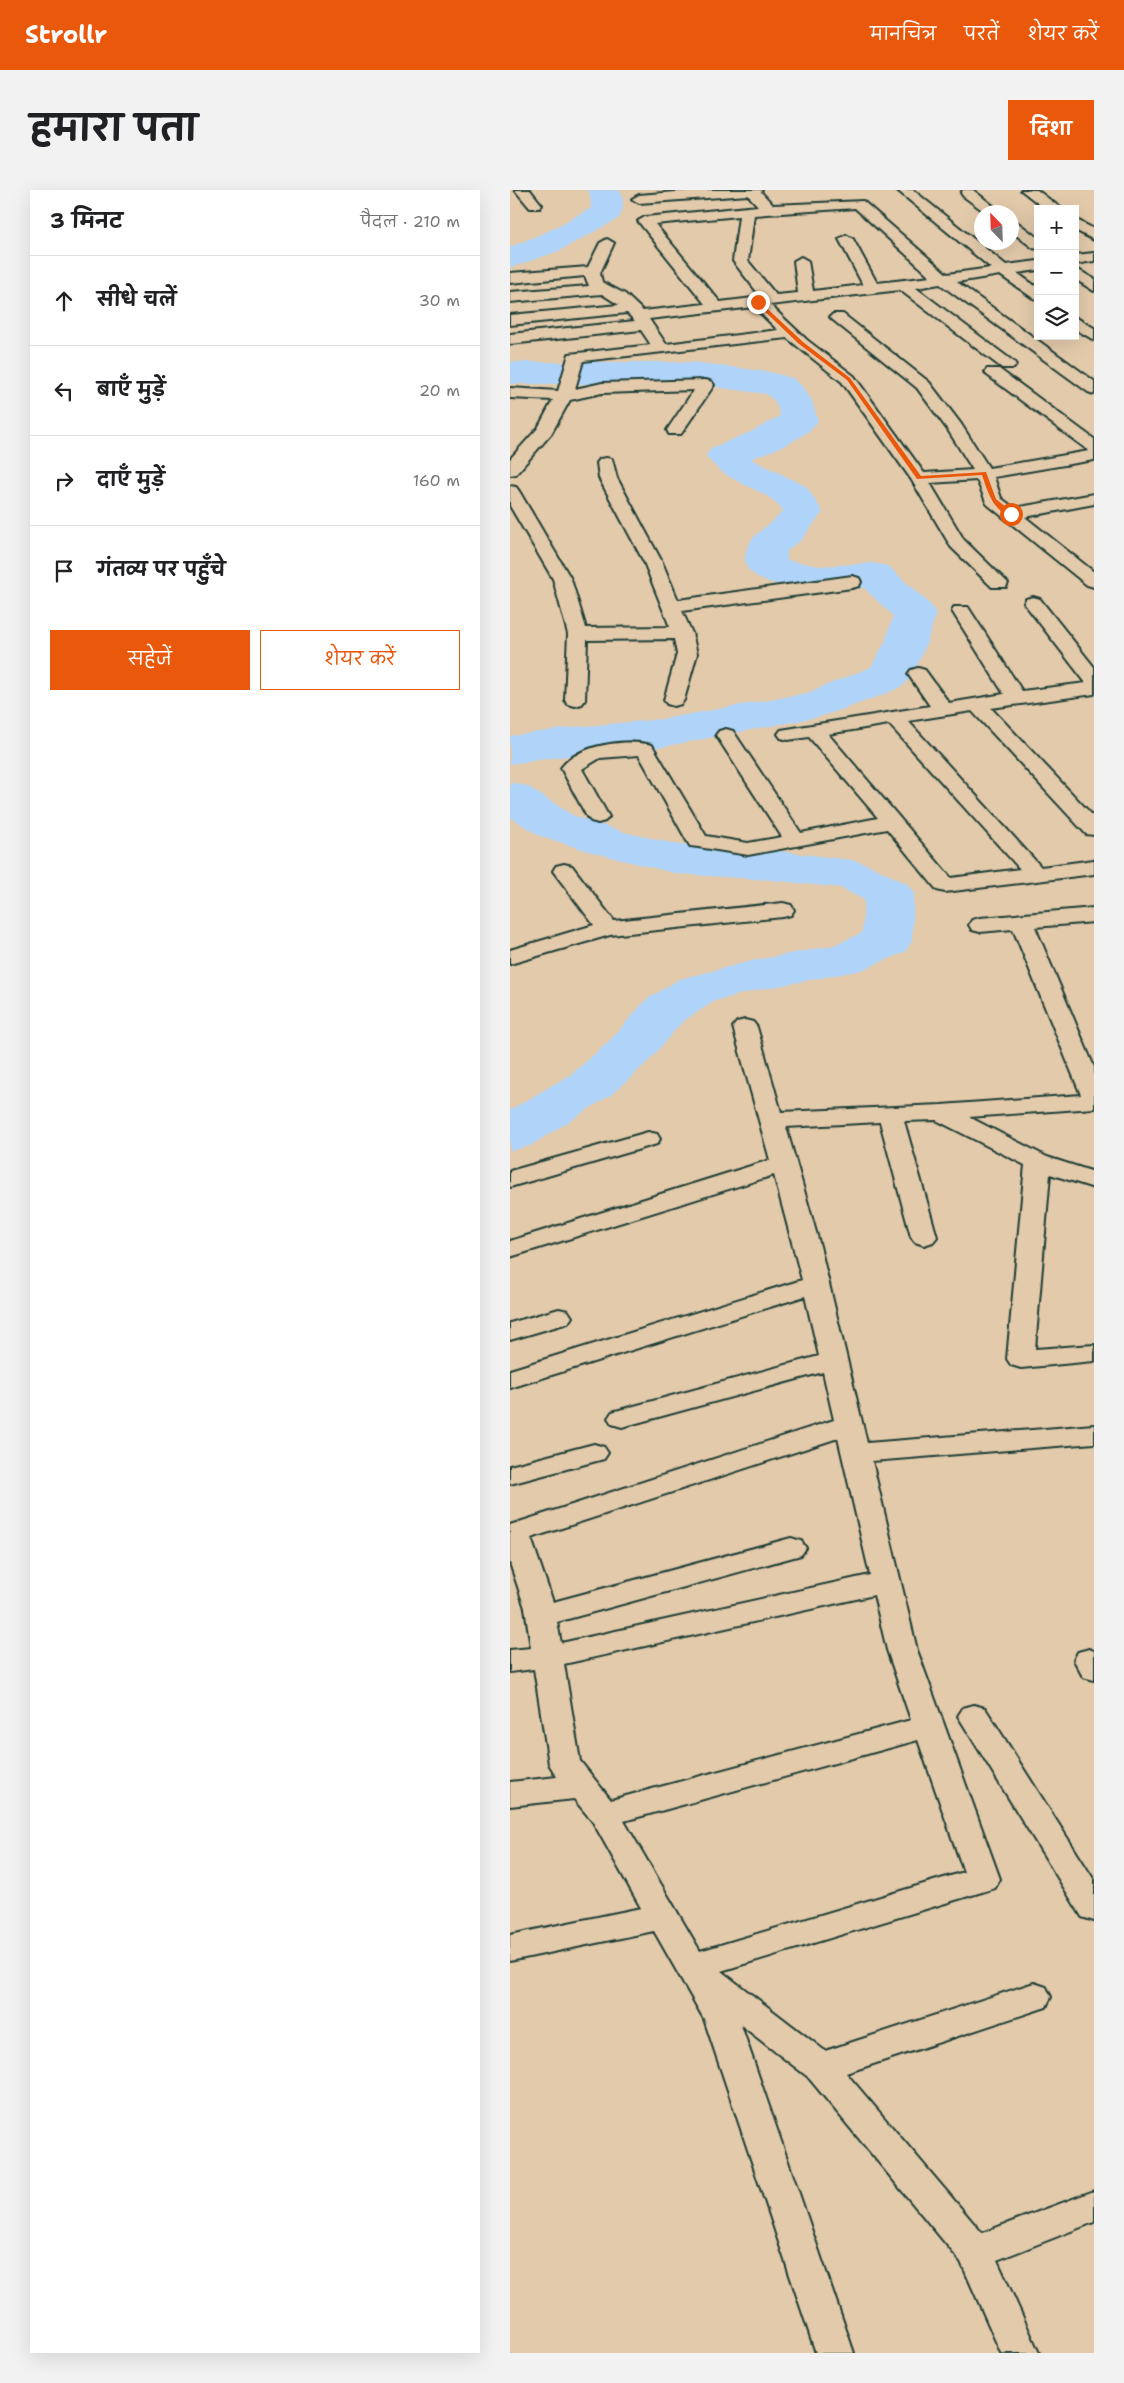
<!DOCTYPE html>
<html lang="hi">
<meta charset="utf-8">
<style>
:root{--surface:#fff;--page:#f2f2f2;--text:#202124;--muted:#757577;--line:#e0e0e0;--accent:#ea580c}
body{margin:0;font-family:"Shantell Sans","Playpen Sans Deva",sans-serif;background:var(--page);color:var(--text)}
.controls{position:absolute;right:15px;top:15px;display:grid;overflow:hidden;border-radius:0px;box-shadow:0 5px 20px #0002}
.controls button{width:45px;height:45px;display:grid;place-items:center;padding:0;border:0;border-bottom:1px solid var(--line);background:var(--surface);color:var(--text);font:25px sans-serif}
.compass{position:absolute;left:464px;top:15px;width:45px;height:45px;border-radius:50%;background:var(--surface);box-shadow:0 5px 20px #0002;rotate:337deg}
.stop{position:absolute;width:15px;height:15px;margin:-11px;border:4px solid #ea580c;border-radius:50%;background:#fff}
.stop.end{background:#ea580c;border-color:#fff;box-shadow:0 1px 5px #0008}
.list{margin:0;padding:0;list-style:none}
h2{display:flex;justify-content:space-between;align-items:center;height:65px;margin:0;padding:0 20px;font-size:21px}
h2 small{font-size:16px;font-weight:400;color:var(--muted)}
.list li{display:grid;grid-template-columns:32px 1fr auto;gap:15px;align-items:center;box-sizing:border-box;height:90px;padding:0 20px;border-top:1px solid var(--line)}
.list b{display:block;font-size:19px;white-space:nowrap}
.list em{font-size:16px;font-style:normal;color:var(--muted)}
.actions{display:flex;gap:10px;padding:15px 20px}
.actions a{flex:1;padding:11px 0;border:1px solid var(--accent);border-radius:0px;text-align:center;font-size:18px;color:var(--accent)}
.actions .main{background:var(--accent);color:#fff}
.icon{flex:none;width:28px;height:28px;fill:none;stroke:currentColor;stroke-width:2;stroke-linecap:round;stroke-linejoin:round}
.map{position:relative;flex:none;width:584px;height:2163px;overflow:hidden;border-radius:0px}
header{display:flex;align-items:center;gap:30px;box-sizing:border-box;height:70px;padding:0 25px;background:var(--accent);color:#fff}
header strong{font-size:24px}
nav{display:flex;gap:28px;margin-inline-start:auto;font-size:18px}
.intro{display:flex;align-items:center;justify-content:space-between;box-sizing:border-box;height:120px;padding:0 30px}
h1{margin:0;font-size:35px}
.button{padding:12px 22px;border-radius:0px;background:var(--accent);color:#fff;font-size:18px;font-weight:700}
main{display:flex;gap:30px;padding:0 30px}
aside{flex:1;background:var(--surface);border-radius:0px;box-shadow:0 5px 20px #0002}
.map>svg:first-child{display:block}
</style>
<header>
<strong>Strollr</strong>
<nav><a>मानचित्र</a><a>परतें</a><a>शेयर करें</a></nav>
</header>
<div class="intro"><h1>हमारा पता</h1><a class="button">दिशा</a></div>
<main>
<aside>
<h2>3 मिनट<small>पैदल · 210 m</small></h2>
<ul class="list">
<li><svg class="icon" aria-label="ahead" viewBox="0 0 24 24"><path d="M12 20V5M6 11l6-6 6 6"/></svg><div><b>सीधे चलें</b></div><em>30 m</em></li>
<li><svg class="icon" aria-label="left" viewBox="0 0 24 24"><path d="M17 20v-9H6M10 6l-5 5 5 5"/></svg><div><b>बाएँ मुड़ें</b></div><em>20 m</em></li>
<li><svg class="icon" aria-label="right" viewBox="0 0 24 24"><path d="M7 20v-9h11M14 6l5 5-5 5"/></svg><div><b>दाएँ मुड़ें</b></div><em>160 m</em></li>
<li><svg class="icon" aria-label="arrive" viewBox="0 0 24 24"><path d="M6 21V4h12l-3 4 3 4H6"/></svg><div><b>गंतव्य पर पहुँचे</b></div></li>
</ul>
<div class="actions"><a class="main">सहेजें</a><a>शेयर करें</a></div>
</aside>
<div class="map">
<svg width="584" height="2163" viewBox="0 0 584 2163">
<rect width="100%" height="100%" fill="#e3caab"/>
<filter id="ink" filterUnits="userSpaceOnUse"><feTurbulence type="fractalNoise" baseFrequency=".02" numOctaves="2"/><feDisplacementMap in="SourceGraphic" scale="10" xChannelSelector="R" yChannelSelector="G"/><feConvolveMatrix kernelMatrix="1 2 1 2 8 2 1 2 1" color-interpolation-filters="sRGB"/></filter>
<g filter="url(#ink)">
<g fill="none" stroke-linecap="round" stroke-linejoin="round">
<!-- river -->
<path fill="#b0d4f9" fill-rule="evenodd" d="M77 0H109C115 9 114 21 108 29L49 61 0 78V57L38 41 81 18 80 4Z
M0 172H183L260 182 282 188 291 195 302 211 308 231C294 251 262 260 241 269L296 296 313 322 292 349 277 361V370L309 376 363 373 378 376 420 414 426 423C420 445 410 476 395 494 388 501 321 524 308 527L152 557 65 565 0 574V546L65 537 152 529 297 503 361 477 375 452 383 426 354 398C328 401 215 405 238 356 244 342 263 333 273 321 258 297 217 296 196 266L201 258 243 241 270 226 265 211 256 204 183 194H0Z
M0 592 17 596 64 626 114 642 167 654 261 660 342 670 359 675 396 693 404 703 402 751 395 762 352 780 248 800 205 811 172 832 139 871 101 905 20 956 0 961V920L63 883 101 849 136 810 169 789 246 770 321 756 352 743 354 710 331 698 261 690 167 684 81 662 30 646 0 627Z"/>
<defs>
<path id="street" d="M5 0H20L32 15 30 18H20Z
M190 0H252L251 2 263 15 353 11 437 84 481 78 387 0H403L496 75 528 71V80L507 83 528 98V110L523 108 490 85 447 92 584 191V204L578 202 430 94 406 98 504 172 506 175 504 178H492L390 100 260 115 297 150 344 186 414 283 463 280 438 240 407 198 323 130 320 127 323 124H333L419 192 451 234 479 278 579 261 477 185 475 182 477 179H489L584 249V270L484 287 491 308 504 318 584 304V314L515 327 584 382V397L577 395 477 314 467 290 420 293 454 350 498 393 496 397H482L441 357 401 289 332 192 277 148 73 171 65 199 92 193 196 190 202 192 204 195 171 244H159L157 240 184 200 92 203 60 210 41 244 6 284 0 285V269L28 238 43 210 0 208V198L48 201 59 164 141 155 131 140 0 154V144L125 131 117 123 0 135V125L109 115 92 104 0 112V102L79 96 75 86 0 93V83L78 77 90 53 97 49 104 53 90 83 92 92 115 104 133 121 195 114 128 31 135 27 248 16 238 5 129 13 122 9 129 5ZM345 18 421 87 367 93 343 49 336 45 329 49 353 95 303 101 298 71 291 67 284 71 288 103 266 105 238 71 244 25ZM229 26 223 71 251 107 210 112 145 34ZM244 117 268 140 156 154 139 129Z
M453 0H463L491 22H475L453 6 451 3Z
M511 0H527L552 19H535Z
M565 29 584 39V50L565 40Z
M502 31 507 32 528 48V59L523 58 502 42Z
M584 63V71L565 74V65Z
M565 78 584 89V101L565 89Z
M565 127 584 138V150L565 139Z
M96 268 102 269 107 288 152 372 168 410 342 386 349 388 351 392 349 396 342 398 172 421 182 443 187 464 174 510 171 514 164 516 157 514 154 510 167 464 164 449 77 450 75 510 72 514 65 516 58 514 55 510 58 444 43 389 0 316V296L6 297 9 301 61 389 76 438 160 437 134 372 89 288 87 273 90 269Z
M523 407 530 409 584 477V504L481 518 584 627V645L576 644 462 521 398 531 531 677 584 670V684L435 702 427 700 377 639 238 665 188 657 180 656 177 651 129 565 90 568 72 579 99 627 95 631 88 633 81 631 77 627 51 578C67 555 116 548 142 555L196 646 238 653 272 647 206 545 209 541 216 539 223 541 291 643 368 628 299 547 278 550 271 548 268 544 271 540 420 516 398 484 401 480 408 478 415 480 439 513 494 504 442 421 444 417H458L512 501 576 493 514 413 516 409ZM379 534 510 679 441 688 318 544Z
M54 674 62 676 104 731 273 713 281 715 284 720 281 725 273 727 100 745 0 774V760L84 735 43 681 46 676Z
M584 718V732L525 737 584 877V918L459 927 537 967 584 982V998L540 984 525 1159 584 1155V1171L511 1178 501 1175 497 1169 515 975 426 930 394 931 427 1047 423 1052 414 1055 405 1052 401 1047 370 932 276 937 310 1056 357 1253 584 1235V1253L362 1271 407 1460 490 1689 485 1698 211 1781 315 1861 524 1793 536 1797 541 1807 536 1817 336 1883 472 2043 584 2001V2032L487 2070 529 2163H491L451 2072 298 1887 231 1835 344 2163H306L194 1829 144 1741 0 1771V1745L131 1718 83 1632 64 1609 0 1616V1592L47 1587 39 1574 24 1479 0 1482V1460L21 1458 15 1418 0 1373V1335L324 1230 313 1182 112 1237 102 1234 98 1228 102 1222 309 1166 295 1106 0 1198V1180L292 1090 264 985 0 1067V1051L260 970 223 837 227 832 235 830 243 832 247 837 271 922 431 915 571 905 503 739 470 742 462 740 459 735 462 730 470 728ZM328 1248 360 1385 51 1453 47 1432 291 1365 296 1358 291 1351 281 1348 43 1412 21 1348ZM364 1405 377 1460 401 1530 101 1610 70 1571 54 1474ZM408 1550 454 1682 190 1761 114 1631Z
M138 942 147 944 150 949 147 954 0 997V981Z
M49 1119 58 1121 62 1127 58 1133 0 1150V1133Z
M84 1254 94 1257 98 1263 94 1269 0 1294V1276Z
M579 1459 584 1461V1490L573 1487 564 1470 568 1462Z
M464 1515 475 1518 584 1690V1731L572 1727 448 1526 453 1518Z"/>
</defs>
<!-- street casing -->
<use href="#street" stroke="#1f3d34" stroke-width="4"/>
<!-- street -->
<use href="#street" fill="#e3caab" fill-rule="evenodd"/>
</g>
</g>
<!-- route -->
<path fill="#ea580c" d="M249 111 293 152 340 188 411 286 476 282 486 309 503 323V325C484 325 477 300 472 285L407 289 337 190 289 154 245 112Z"/>
</svg>
<div class="controls">
<button>+</button>
<button>−</button>
<button><svg class="icon" aria-label="layers" viewBox="0 0 24 24"><path d="M12 4l9 5-9 5-9-5zM3 14l9 5 9-5"/></svg></button>
</div>
<svg class="compass" viewBox="-18 -18 36 36"><path d="M0-13l5 13h-10z" fill="#e53935"/><path d="M0 13l5-13h-10z" fill="#757577"/></svg>
<div class="stop" style="left:501px;top:324px"></div>
<div class="stop end" style="left:248px;top:112px"></div>
</div>
</main>
